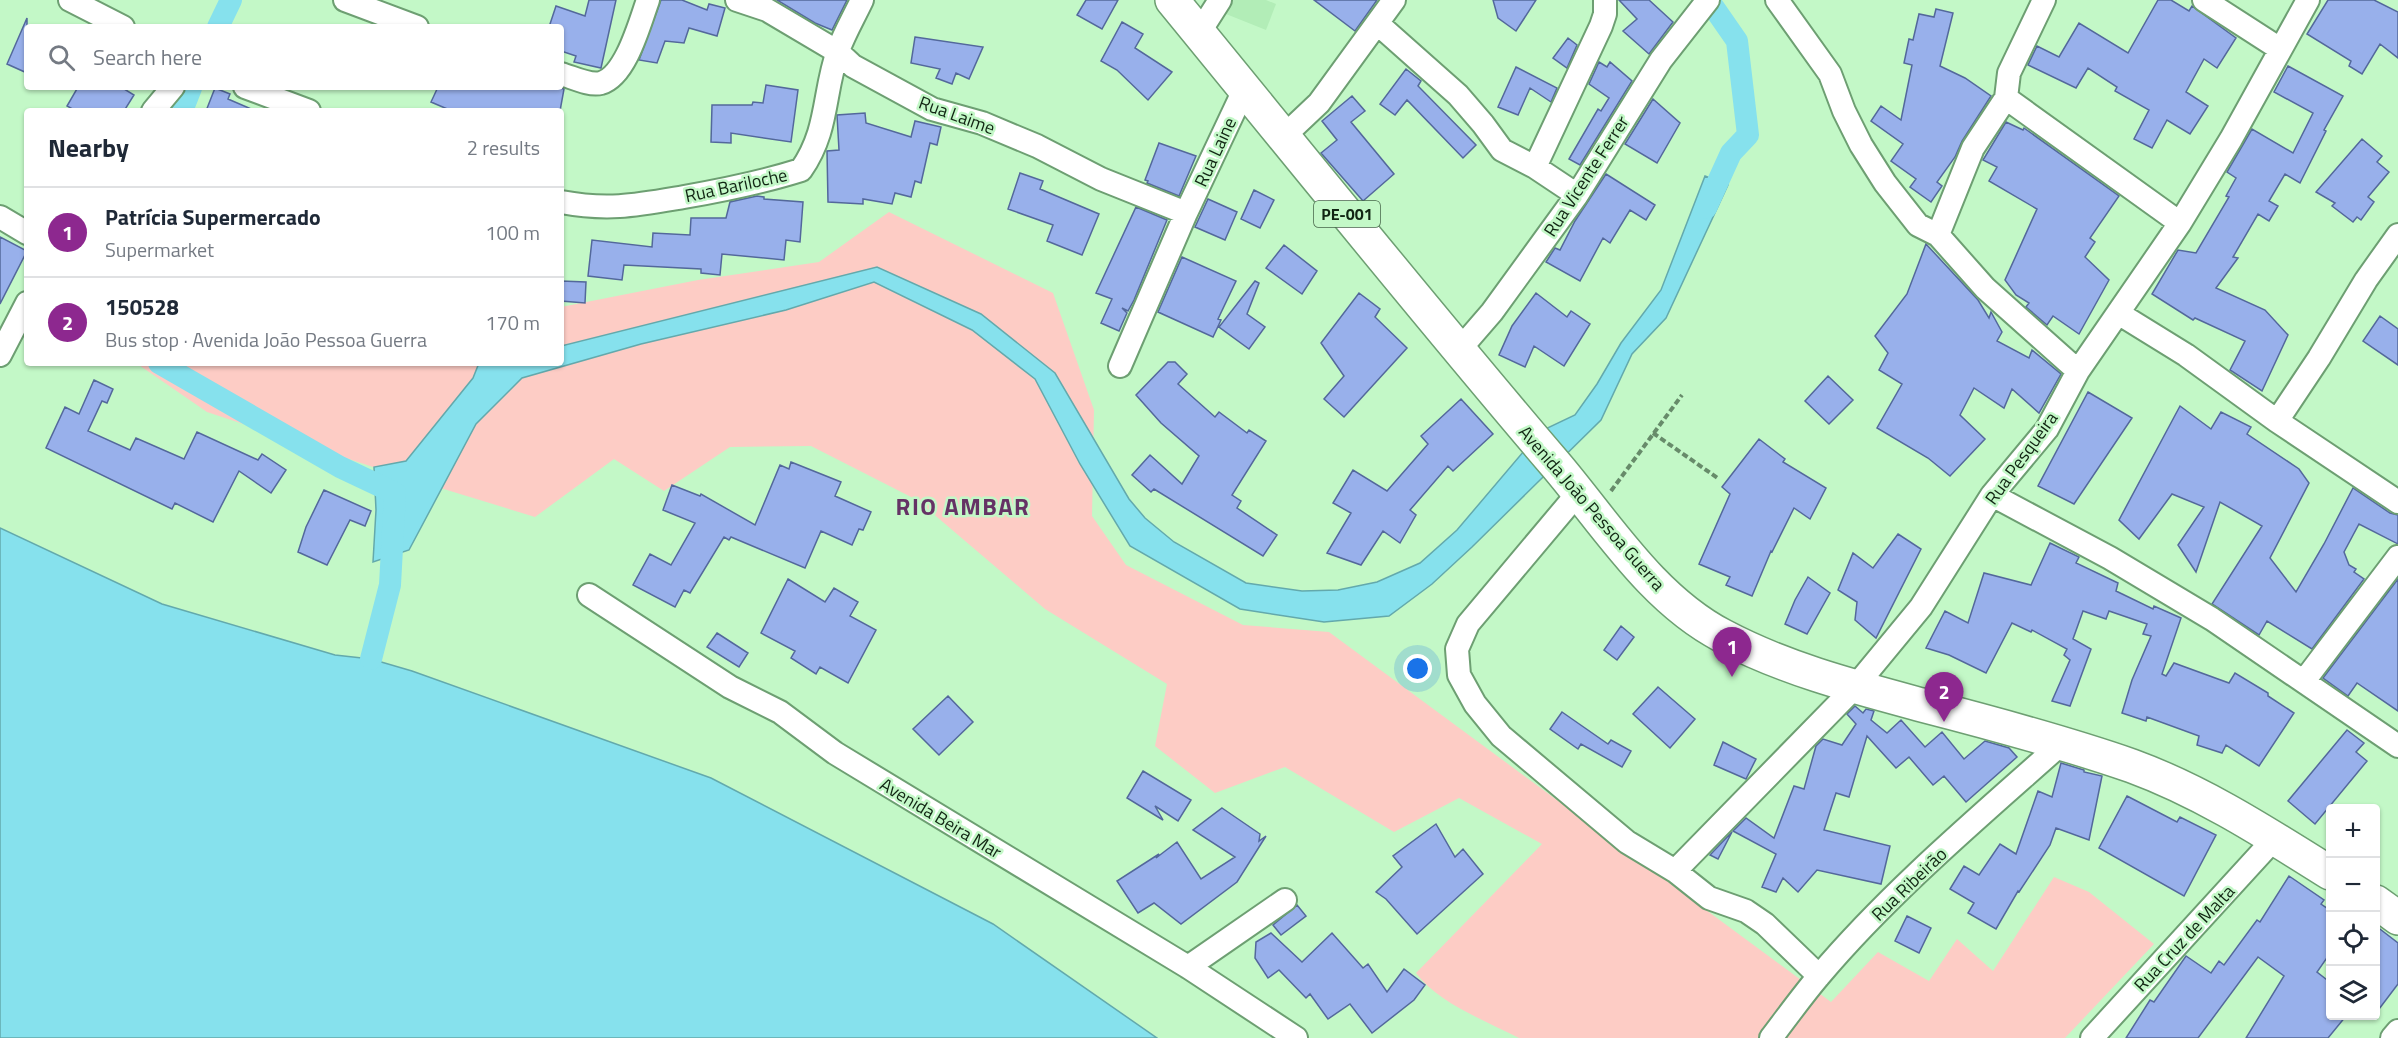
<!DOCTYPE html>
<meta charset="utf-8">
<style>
:root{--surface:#fff;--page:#f6f6f7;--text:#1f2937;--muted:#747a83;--line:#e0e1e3;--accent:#8d288f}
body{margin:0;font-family:"Titillium Web",sans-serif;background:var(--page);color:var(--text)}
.controls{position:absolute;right:18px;bottom:18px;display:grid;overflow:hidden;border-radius:6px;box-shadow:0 2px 4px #0004}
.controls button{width:54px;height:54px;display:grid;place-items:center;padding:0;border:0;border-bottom:2px solid var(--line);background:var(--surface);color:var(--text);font:30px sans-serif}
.you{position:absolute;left:1418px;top:669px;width:21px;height:21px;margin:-15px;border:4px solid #fff;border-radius:50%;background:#1a73e8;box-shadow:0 0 0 9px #1a73e833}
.badge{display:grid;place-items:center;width:39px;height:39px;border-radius:50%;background:var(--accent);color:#fff;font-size:20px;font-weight:700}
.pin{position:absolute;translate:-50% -50px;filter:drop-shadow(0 2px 3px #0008)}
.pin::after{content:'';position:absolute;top:32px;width:21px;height:18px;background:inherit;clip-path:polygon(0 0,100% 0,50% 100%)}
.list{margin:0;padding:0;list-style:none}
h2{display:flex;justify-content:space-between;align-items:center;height:78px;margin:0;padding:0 24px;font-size:26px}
h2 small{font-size:20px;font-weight:400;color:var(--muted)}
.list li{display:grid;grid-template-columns:39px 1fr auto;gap:18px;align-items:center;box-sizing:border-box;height:90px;padding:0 24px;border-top:2px solid var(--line)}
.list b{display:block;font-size:22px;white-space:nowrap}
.list p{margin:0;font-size:20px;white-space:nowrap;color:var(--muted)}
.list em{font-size:20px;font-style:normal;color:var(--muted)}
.icon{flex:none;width:33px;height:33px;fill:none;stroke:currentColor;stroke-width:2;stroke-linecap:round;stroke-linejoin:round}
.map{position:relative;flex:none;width:2398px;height:1038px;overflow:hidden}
.search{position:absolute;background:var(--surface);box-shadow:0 2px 4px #0004;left:24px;top:24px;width:540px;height:66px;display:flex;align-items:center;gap:15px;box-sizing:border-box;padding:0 21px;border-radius:6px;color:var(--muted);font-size:22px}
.panel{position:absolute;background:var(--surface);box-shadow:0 2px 4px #0004;left:24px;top:108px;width:540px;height:258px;border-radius:6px}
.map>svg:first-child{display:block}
</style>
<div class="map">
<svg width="2398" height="1038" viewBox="0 0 2398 1038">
<rect width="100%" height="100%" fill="#c3f8c7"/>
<!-- built -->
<path fill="#b2edb7" d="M1231 0H1266L1276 4 1266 30 1226 14Z"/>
<!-- green -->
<path fill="#fdccc5" d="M889 212 1053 293 1094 410 1092 516 1126 565 1243 625 1329 632 1831 1002 1878 952 1929 981 1957 939 1993 971 2054 877 2089 892 2154 944 2065 1038H1519C1486 1021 1438 1003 1416 973L1542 844 1459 798 1394 832 1285 767 1215 793 1155 746 1167 684 1045 609 917 500 811 446 730 447 664 491 614 459 535 517 388 472 207 412 136 363H561V307L698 280 819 262Z"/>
<!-- water -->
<path fill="#86e1ed" stroke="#63a9ac" stroke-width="1.5" d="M1705 176 1728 185 1666 318 1632 354 1601 420 1472 547 1432 584 1389 616 1324 622 1240 609 1130 546 1080 464 1035 379 972 330 874 282 786 310 641 344 522 378 476 424 409 550 373 562 376 510 374 467 406 461 473 378 479 363H561V346L877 267 981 314 1055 373 1129 499 1145 518 1174 542 1246 583 1302 591 1338 590 1377 582 1420 563 1457 530 1541 431 1575 415 1597 384 1621 343 1661 290Z
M0 528 162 604 335 655 371 659 412 671 711 778 993 924 1157 1038H0Z"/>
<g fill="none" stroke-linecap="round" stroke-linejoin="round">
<!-- canal -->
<path stroke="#86e1ed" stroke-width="22" d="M218 27 231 0
M182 111 191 88
M1706 208 1731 153 1748 135 1737 41 1712 5
M159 363 340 467 395 493 390 585 371 659"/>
</g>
<!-- building -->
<path fill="#98b0eb" stroke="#53689b" stroke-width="1.5" d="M589 0H616L601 68 574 62 576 56 561 51V27H549L556 6 585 16Z
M661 0H682L707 10 709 4 725 8 717 36 689 28 684 43 665 41 657 63 639 60Z
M777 0H847L832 30 815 23Z
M1086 0H1118L1102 29 1077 15Z
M1314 0H1377L1355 31Z
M1493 0H1536L1516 31 1498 18Z
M1619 0H1649L1673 22 1649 54 1623 31 1637 19Z
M2158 0H2171L2189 11 2192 6 2236 38 2217 68 2204 59 2186 92 2208 106 2190 134 2167 120 2152 148 2134 139 2149 110 2115 91 2117 87 2088 68 2076 88 2028 65 2037 46 2059 57 2079 23 2128 53Z
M2328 0H2374L2398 12V58L2380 44 2362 74 2349 66 2351 61 2307 34Z
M1936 9 1953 13 1940 66 1965 78 1991 96 1962 141 1955 157 1937 182 1942 186 1931 202 1910 187 1916 179 1891 161 1903 144 1871 121 1881 106 1901 120 1912 65 1904 63 1909 39 1913 40 1919 14 1934 17Z
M27 18V73L7 64Z
M1122 22 1143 34 1135 48 1172 72 1148 100 1117 70 1101 61Z
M915 37 983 47 969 79 956 73 952 84 936 78 940 69 911 63Z
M1568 38 1577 45 1567 68 1553 58Z
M1599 62 1607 67 1610 62 1632 81 1580 165 1569 159 1598 109 1601 111 1609 98 1589 84Z
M2288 66 2343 96 2324 130 2326 131 2300 183 2285 174 2269 201 2278 206 2269 221 2258 214 2233 257 2238 258 2216 288 2265 310 2288 335 2262 391 2230 370 2245 341 2195 318 2193 320 2152 294 2178 250 2196 253 2229 197 2226 196 2236 178 2227 172 2252 129 2293 153 2313 113 2274 92Z
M1516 67 1557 88 1551 102 1530 88 1518 115 1498 107Z
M1406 69 1421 81 1418 86 1476 145 1463 158 1407 100 1395 115 1380 104Z
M766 85 798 90 791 142 731 133V143L711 142 712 105H752L753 102 763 103Z
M78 87H121L134 95 124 111H76L67 106Z
M438 87H557L564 89 560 111H452L431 102Z
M215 88 230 94 228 99 256 111H206Z
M1352 96 1365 111 1351 122 1394 174 1363 201 1321 153 1337 140 1322 121Z
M1653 99 1680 123 1657 163 1625 144Z
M865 113 866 123 911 137 915 121 941 127 937 145 930 143 921 183 915 181 911 197 895 193 892 204 863 199V204L828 202 827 151 839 150 837 115Z
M2006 122 2023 130 2024 128 2119 196 2090 238 2095 242 2085 257 2109 280 2079 334 2053 316 2047 325 2026 307 2029 303 2016 295 2005 280 2037 209 1989 181 1997 167 1983 160Z
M2362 139 2382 156 2377 162 2389 172 2368 197 2374 202 2361 220 2357 217 2353 222 2332 206 2335 203 2316 192Z
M1159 143 1196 156 1179 196 1147 183 1148 181 1145 180Z
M1020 173 1043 181 1040 189 1099 214 1082 255 1047 241 1053 225 1008 209Z
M1606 174 1655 205 1646 220 1630 210 1610 243 1603 238 1580 281 1546 262 1555 248 1560 250 1575 221Z
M1254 190 1274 200 1260 228 1241 219Z
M757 196 764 197V199L803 202 800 242 786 240 784 260 722 254 720 275 701 273V269L624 265 622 280 588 276 592 240 652 247 653 233 690 235 691 218H726L730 202Z
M1208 199 1237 212 1225 240 1195 227Z
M1136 207 1167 220 1134 300 1128 311 1122 308 1127 313 1119 331 1101 323 1112 299 1096 293Z
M0 237 27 251 0 304Z
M1926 244 1978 300 1989 318 1991 312 2002 332 1997 341 2029 358 2032 350 2061 374 2039 413 2012 389 2004 408 1974 388 1960 415 1985 439 1950 476 1928 458 1877 428 1902 384 1879 370 1888 353 1875 336 1907 294Z
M1284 245 1317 271 1302 294 1266 268Z
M1182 257 1236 281 1218 319 1221 320 1213 337 1158 312Z
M561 281 586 282 585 303 561 301Z
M1255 281 1259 283 1247 314 1265 327 1249 349 1219 327Z
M1359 293 1380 309 1375 317 1407 348 1344 417 1324 399 1344 376 1321 343Z
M1536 293 1567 317 1571 311 1590 324 1564 366 1534 346 1525 367 1499 355 1512 326Z
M2380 316 2398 329V365L2363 341Z
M1168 362H1175L1187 374 1178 384 1215 417 1219 412 1247 433 1249 430 1266 441 1232 495 1241 501 1237 508 1277 535 1263 556 1154 489 1151 492 1132 475 1150 455 1182 484 1199 456 1161 423 1136 395Z
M1828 376 1853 400 1829 424 1805 401Z
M94 380 113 389 107 403 102 401 88 431 130 450 136 438 184 459 197 432 258 460 262 454 286 470 271 493 239 471 213 522 175 503 172 509 46 448 65 407 79 414Z
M2088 392 2132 418 2074 504 2038 486Z
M1461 399 1493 434 1453 471 1448 466 1410 510 1416 515 1400 543 1383 531 1361 565 1327 553 1351 513 1333 503 1353 470 1387 491 1428 444 1421 436Z
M2180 406 2211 429 2221 412 2251 427 2247 434 2299 469 2309 483 2270 558 2296 592 2324 544 2353 488 2390 513 2398 515V544L2359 524 2344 552 2349 565 2356 569 2354 572 2364 579 2312 649 2267 621 2259 635 2212 604 2262 526 2220 502 2196 572 2178 545 2204 507 2172 494 2139 539 2119 520Z
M1759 439 1785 459 1783 462 1826 488 1810 519 1794 508 1772 552 1771 551 1752 596 1726 585 1730 577 1699 564 1730 494 1722 487Z
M791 462 841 482 835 496 871 512 863 530 859 529 852 545 821 531 805 568 731 537 729 540 724 537 690 593 684 590 675 607 633 585 650 554 671 565 695 523 663 510 672 485 700 496 701 494 755 525 780 465 789 469Z
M324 490 371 511 365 526 350 520 327 565 298 552 306 527Z
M1898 534 1921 549 1876 638 1855 620 1857 602 1838 590 1853 553 1873 568Z
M2050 543 2079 557 2076 563 2118 583 2116 591 2153 609 2154 606 2181 618 2162 674 2166 676 2174 663 2229 683 2235 673 2268 693V696L2294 713 2259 766 2226 745 2222 753 2197 745 2199 736 2147 717 2146 721 2122 713 2132 680 2151 636 2143 634 2147 624 2109 611 2106 619 2083 611 2073 639 2091 649 2070 706 2052 701 2070 660 2064 655 2067 649 2032 630 2031 632 2012 623 1986 673 1949 655 1926 648 1945 611 1968 623 1984 573 2031 585Z
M1808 577 1830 593 1807 634 1785 624 1795 600Z
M788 579 825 602 834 588 858 602 850 616 876 630 848 683 820 667 816 674 791 658 795 651 761 633Z
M2398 579V711L2357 683 2348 696 2323 678Z
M1621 626 1634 637 1617 660 1604 650Z
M717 633 748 653 739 667 707 647Z
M1658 687 1695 719 1670 748 1633 714Z
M948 696 973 722 939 755 913 729Z
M1855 706 1863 713 1866 709 1874 711 1871 720 1887 733 1901 720 1925 747 1942 732 1964 759 1985 741 2009 748 2017 757 1966 802 1944 776 1933 785 1909 757 1896 768 1867 736 1849 797 1836 793 1824 830 1890 846 1881 884 1817 870 1798 892 1783 878 1776 892 1762 887 1776 854 1733 831 1746 818 1774 838 1794 786 1804 789 1816 746 1823 739 1842 745 1856 724 1847 714Z
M1562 712 1608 744 1611 740 1631 751 1622 767 1581 744 1578 749 1550 729Z
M2347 730 2364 743 2356 752 2367 761 2315 824 2288 801Z
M1723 742 1756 759 1746 779 1714 765Z
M2061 763 2084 770V772L2102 776 2089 840 2056 828 2050 845 2019 892 2018 891 1996 929 1968 913 1974 903 1950 889 1964 866 1979 875 2000 844 2016 854 2038 791 2052 797Z
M1143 771 1191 800 1178 821 1155 806 1163 820 1127 798Z
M2127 796 2177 822 2180 817 2216 835 2184 896 2099 848Z
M1222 808 1260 834 1259 841 1266 836 1237 882 1181 924 1154 903 1138 913 1117 881 1159 854 1156 858 1177 842 1201 879 1235 857 1193 830Z
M1436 824 1455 857 1463 849 1483 874 1417 934 1386 899 1376 892 1402 867 1393 856Z
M1732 832 1718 859 1710 855Z
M2289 876 2324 900 2321 904 2331 911V952L2317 972 2331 983V1016H2346L2328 1038H2246L2284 976 2258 957 2198 1038H2126L2150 1000 2154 1002 2186 956 2211 973 2219 961 2224 965 2257 920 2260 922Z
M1297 905 1306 916 1281 935 1273 925Z
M1907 916 1931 928 1919 953 1895 941Z
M2376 926 2398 943V984L2376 1013Z
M1271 933 1302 962 1332 933 1363 968 1368 964 1387 992 1404 969 1425 985 1414 1000 1372 1033 1350 1004 1328 1019 1310 994 1306 998 1279 970 1268 978 1255 958 1256 942Z"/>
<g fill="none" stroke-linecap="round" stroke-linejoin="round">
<defs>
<path id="minor" d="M70 0 123 27
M345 0 417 27
M737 0 767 10 838 52 853 66 932 109 982 123 1037 146 1101 179 1186 213
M1777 0 1830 74 1844 111 1861 145 1885 183 1918 225 1938 235 1985 288 2078 371
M2204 0 2280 49
M1378 24 1458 95 1483 124 1502 150 1535 167 1577 195
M1199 33 1220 0
M561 74C572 77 589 86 601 83 626 76 640 22 648 0
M245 87 309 111
M2006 98 2180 223
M153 111 173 87
M1283 137 1319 103 1394 0
M1535 167 1601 26 1605 14V0
M561 202C609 211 637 205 684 197 724 190 763 182 801 170 829 130 823 93 838 51 844 34 854 17 862 0
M0 217 27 233
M1938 235 1973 148 2006 98 2009 73 2044 0
M2118 313 2186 355 2277 421 2398 502
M1460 349 1492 312 1577 195 1661 60 1708 0
M0 355 27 303
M1120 366 1186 213 1244 90
M2277 421 2319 358 2366 280 2398 235
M1578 493 1468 624 1457 649 1459 675 1475 704 1501 736 1627 842 1675 871 1709 898 1746 911 1765 924 1819 976
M1992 495 2110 558 2212 619 2398 746
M589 595 730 687 780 712 835 753 1188 967 1296 1038
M2304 681 2398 557
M1675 871 1855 687 1921 607 1992 495 2047 429 2078 371 2180 223 2231 139 2308 0
M1188 967 1285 900
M1771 1038C1787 1017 1802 996 1819 976 1891 891 1978 818 2061 744
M2092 1038 2275 838
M2392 1038 2398 1031"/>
<path id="primary" d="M1172 0C1299 155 1425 312 1556 465 1606 524 1652 599 1723 636 1785 669 1855 687 1922 705 1992 723 2063 742 2132 766 2203 792 2266 833 2330 873
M2376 902 2398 918"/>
</defs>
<!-- minor casing -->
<use href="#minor" stroke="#6d9f72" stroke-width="26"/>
<!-- primary casing -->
<use href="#primary" stroke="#6d9f72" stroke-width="36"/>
<!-- path -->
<path stroke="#678b6a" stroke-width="4" stroke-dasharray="6 3" stroke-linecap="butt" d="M1653 433 1719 479
M1611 491 1682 395"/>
<!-- minor -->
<use href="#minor" stroke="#fff" stroke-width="22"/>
<!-- primary -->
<use href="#primary" stroke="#fff" stroke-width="33"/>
</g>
<g text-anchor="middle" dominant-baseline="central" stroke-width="5" stroke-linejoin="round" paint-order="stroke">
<!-- shield labels -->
<rect fill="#c3f8c7" stroke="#466449" stroke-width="1.5" x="1314" y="201" width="66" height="26" rx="4.5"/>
<g font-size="16" font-weight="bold" fill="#112513">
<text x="1347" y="214">PE-001</text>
</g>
<!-- street labels -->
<g font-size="18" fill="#112513" stroke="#c3f8c7">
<text transform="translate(957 115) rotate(20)">Rua Laime</text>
<text transform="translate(1215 152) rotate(-65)">Rua Laine</text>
<text transform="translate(1586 176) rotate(-57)">Rua Vicente Ferrer</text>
<text transform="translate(736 185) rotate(-12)">Rua Bariloche</text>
<text transform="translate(2021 458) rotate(-54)">Rua Pesqueira</text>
<text transform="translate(1592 508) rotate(49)">Avenida João Pessoa Guerra</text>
<text transform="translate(941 818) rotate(31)">Avenida Beira Mar</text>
<text transform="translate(1909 884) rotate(-44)">Rua Ribeirão</text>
<text transform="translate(2184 938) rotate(-47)">Rua Cruz de Malta</text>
</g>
<!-- district labels -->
<g font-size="24" font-weight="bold" letter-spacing="1.5" fill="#653365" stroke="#c3f8c7">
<text x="963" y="506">RIO AMBAR</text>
</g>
</g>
</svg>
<div class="controls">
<button>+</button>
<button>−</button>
<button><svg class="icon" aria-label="locate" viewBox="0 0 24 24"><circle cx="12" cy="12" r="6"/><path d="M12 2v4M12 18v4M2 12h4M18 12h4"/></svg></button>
<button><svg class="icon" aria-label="layers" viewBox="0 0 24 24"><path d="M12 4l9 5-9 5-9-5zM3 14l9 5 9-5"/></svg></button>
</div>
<div class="you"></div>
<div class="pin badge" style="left:1732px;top:677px">1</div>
<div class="pin badge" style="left:1944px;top:722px">2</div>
<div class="search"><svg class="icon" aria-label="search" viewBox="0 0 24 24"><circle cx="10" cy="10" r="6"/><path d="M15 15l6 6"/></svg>Search here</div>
<section class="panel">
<h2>Nearby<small>2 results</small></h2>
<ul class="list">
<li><span class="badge">1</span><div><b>Patrícia Supermercado</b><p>Supermarket</p></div><em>100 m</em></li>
<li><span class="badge">2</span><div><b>150528</b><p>Bus stop · Avenida João Pessoa Guerra</p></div><em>170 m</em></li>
</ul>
</section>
</div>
